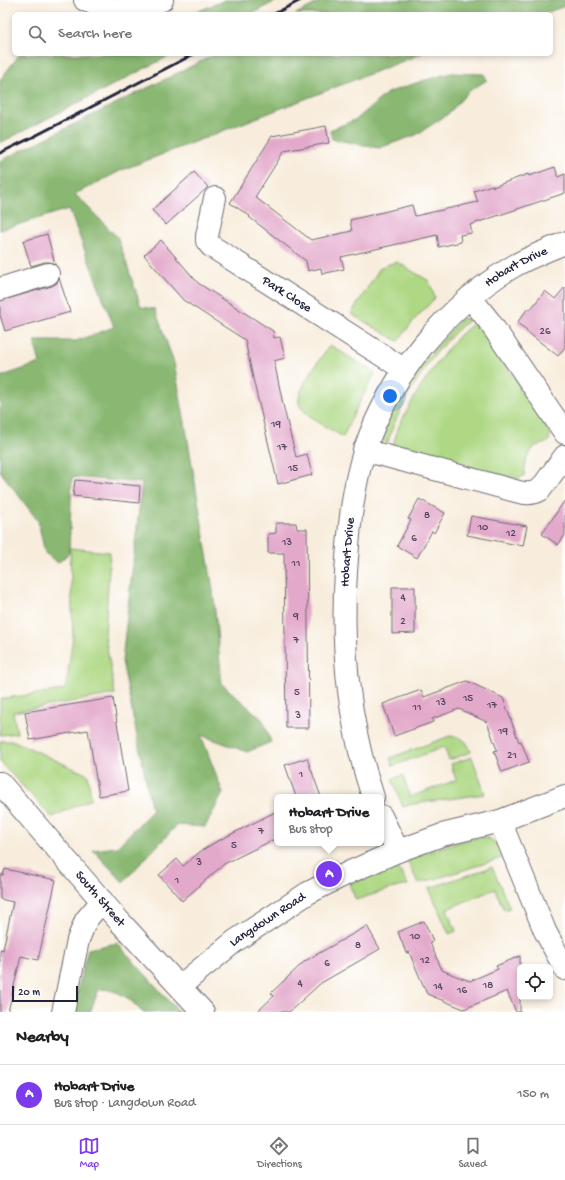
<!DOCTYPE html>
<meta charset="utf-8">
<style>
:root{--surface:#fff;--page:#f2f2f2;--text:#202124;--muted:#757577;--line:#e0e0e0;--accent:#7c3aed}
body{margin:0;font-family:"Gochi Hand",sans-serif;background:var(--page);color:var(--text)}
.controls{position:absolute;right:12px;bottom:12px;display:grid;overflow:hidden;border-radius:6px;box-shadow:0 2px 6px #0003}
.controls button{width:36px;height:36px;display:grid;place-items:center;padding:0;border:0;border-bottom:1px solid var(--line);background:var(--surface);color:var(--text);font:20px sans-serif}
.scale{position:absolute;left:12px;bottom:10px;width:66px;box-sizing:border-box;padding-left:4px;border:2px solid #22223b;border-top:0;font-size:11px;line-height:14px;white-space:nowrap;color:#22223b;-webkit-text-stroke:3px #fff;paint-order:stroke}
.you{position:absolute;left:390px;top:396px;width:14px;height:14px;margin:-10px;border:3px solid #fff;border-radius:50%;background:#1a73e8;box-shadow:0 0 0 6px #1a73e833}
.badge{display:grid;place-items:center;width:26px;height:26px;border-radius:50%;background:var(--accent);color:#fff;font-size:13px;font-weight:700}
.pin{position:absolute;translate:-50% -50%;border:2px solid #fff;box-shadow:0 1px 4px #0006}
.popup{position:absolute;left:274px;top:794px;width:110px;height:52px;box-sizing:border-box;display:grid;place-content:center;border-radius:6px;background:var(--surface);filter:drop-shadow(0 1px 3px #0005);font-size:13px;white-space:nowrap;color:var(--muted)}
.popup b{font-size:15px;color:var(--text)}
.popup::after{content:'';position:absolute;left:50%;top:100%;margin-left:-8px;border:8px solid transparent;border-top-color:var(--surface)}
.list{margin:0;padding:0;list-style:none}
h2{display:flex;justify-content:space-between;align-items:center;height:52px;margin:0;padding:0 16px;font-size:17px}
h2 small{font-size:13px;font-weight:400;color:var(--muted)}
.list li{display:grid;grid-template-columns:26px 1fr auto;gap:12px;align-items:center;box-sizing:border-box;height:60px;padding:0 16px;border-top:1px solid var(--line)}
.list b{display:block;font-size:15px;white-space:nowrap}
.list p{margin:0;font-size:13px;white-space:nowrap;color:var(--muted)}
.list em{font-size:13px;font-style:normal;color:var(--muted)}
.icon{flex:none;width:22px;height:22px;fill:none;stroke:currentColor;stroke-width:2;stroke-linecap:round;stroke-linejoin:round}
.map{position:relative;flex:none;width:565px;height:1012px;overflow:hidden}
.search{position:absolute;background:var(--surface);box-shadow:0 2px 6px #0003;left:12px;right:12px;top:12px;height:44px;display:flex;align-items:center;gap:10px;box-sizing:border-box;padding:0 14px;border-radius:6px;color:var(--muted);font-size:15px}
.sheet{height:112px;background:var(--surface)}
nav{display:flex;justify-content:space-around;align-items:center;box-sizing:border-box;height:56px;border-top:1px solid var(--line);background:var(--surface);font-size:11px;color:var(--muted)}
nav a{display:grid;justify-items:center;gap:2px}
nav .on{color:var(--accent)}
.map>svg:first-child{display:block}
</style>
<div class="map">
<svg width="565" height="1012" viewBox="0 0 565 1012">
<rect width="100%" height="100%" fill="#fff"/>
<filter id="ink" filterUnits="userSpaceOnUse"><feTurbulence type="fractalNoise" baseFrequency=".025" numOctaves="2"/><feDisplacementMap in="SourceGraphic" scale="8" xChannelSelector="R" yChannelSelector="G"/><feConvolveMatrix kernelMatrix="1 2 1 2 8 2 1 2 1" color-interpolation-filters="sRGB"/></filter>
<filter id="wash" filterUnits="userSpaceOnUse"><feTurbulence type="fractalNoise" baseFrequency=".012" numOctaves="4" result="noise"/><feDisplacementMap in="SourceGraphic" scale="16" xChannelSelector="R" yChannelSelector="G"/><feGaussianBlur stdDeviation="0.9" result="paint"/><feColorMatrix in="noise" values="0 0 0 0 0 0 0 0 0 0 0 0 0 0 0 0 0 1.4 0 .05"/><feComposite in="paint" operator="in"/></filter>
<g filter="url(#wash)">
<rect width="100%" height="100%" fill="#f8eddc"/>
<!-- green -->
<path fill="#aed884" stroke="#687d60" d="M397 262 429 281 435 298 415 319 398 341 351 314 380 268 389 264Z
M467 318 470 319C432 350 402 397 387 444L382 438V433L406 382 461 319Z
M476 322 547 426 550 435 549 441 544 444 535 446 526 459 524 476 517 479 392 448 399 426 415 396 437 363 459 335Z
M330 345 375 373 353 415 343 437C333 431 303 415 299 404 295 392 322 356 330 345Z
M70 548 110 552 105 636 115 694 13 712 17 733 0 735V699L63 690 66 687 73 636Z
M450 736C463 738 466 739 471 752L449 760 444 747 393 766 390 758Z
M0 741H14L88 775 91 799 52 817 0 762Z
M472 757 485 794 413 804 403 807 392 779 403 775 410 797 456 780 451 764Z
M485 837C496 841 500 847 505 857L435 879 418 883 407 860C432 850 458 840 485 837Z
M390 865C400 868 403 876 408 885L390 889 356 900 349 884Z
M492 867 510 908 504 910 495 889 447 909 456 931 449 934 429 888Z"/>
<!-- forest -->
<path fill="#8ab872" stroke="#566d56" d="M225 0H278L251 14H192Z
M323 0H565V6L543 14H296Z
M20 54H173L0 143V80Z
M216 54H421L122 170 75 194 118 238 141 307 155 309 174 363 185 423 213 590 222 684 263 720 271 742 247 752 201 735 223 793 205 827 177 825 123 882 93 850 117 847 152 811 122 661 142 483 72 477 69 553 58 563 45 553 38 521 0 471V377L40 363 34 341H76L114 327 69 209 0 230V161Z
M451 73 484 74 487 80 469 91 448 114 416 135 379 148 332 139 330 130 357 119 387 93 422 81Z
M117 943 179 1012H142C128 997 120 990 99 989L90 1012H72L88 949Z"/>
<g id="blocks">
<!-- building -->
<path fill="#e3a9cb" d="M326 126 329 143 284 151 255 197 311 240 352 231 350 220 412 205 415 216 478 202 474 191 492 185 493 187 528 174 529 176 555 167 558 177 565 174V193L470 225 472 233 460 235 461 242 439 247 437 235 341 257 344 269 322 274 321 268 308 271 306 261 249 217 250 216 230 203 272 136Z
M194 172 208 187 166 225 152 210Z
M47 234 55 264 50 262H45L31 266 23 241Z
M161 240 198 283 273 331 274 338 280 337 285 358 274 361 284 409 296 457 307 454 312 475 278 484 254 383 245 340 183 300 144 255Z
M59 278 70 312 5 331 0 315V301L52 286 57 283Z
M565 287V347L558 356 526 331 527 330 517 323 528 308 530 310 545 291 555 299Z
M75 480 140 486 139 503 73 496Z
M419 499 445 513 434 533 432 531 417 558 397 546 411 520 408 519Z
M565 500V535L558 545 542 534Z
M471 516 527 526 523 546 467 535Z
M276 523H296L297 529H307L309 728H286L284 553H268V534L276 533Z
M392 587H415V633L392 634Z
M467 681 503 698 519 742 521 741 529 762 502 772 494 751 497 750 487 722 459 709 432 719 433 722 394 736 383 704 421 690 424 697Z
M113 698 128 791 99 796 88 730 30 740 25 712Z
M307 758 321 797H296L285 765Z
M277 811V838L224 864 182 901 159 875 177 859 183 866 201 851 214 843Z
M5 869 56 880 38 960 21 956 8 1012H0V949L3 950 13 902 0 899V875H3Z
M424 921 433 941 430 943 442 970 456 976 470 981 498 969 496 966 520 956V1012H516L507 991 464 1009 427 994 409 952 406 953 398 932Z
M367 926 380 949 321 983 289 1012H257L274 996 271 993 305 961Z"/>
</g>
</g>
<g filter="url(#ink)">
<use href="#blocks" fill-opacity="0" stroke="#6d6973" stroke-width="1"/>
<g fill="none" stroke-linecap="round" stroke-linejoin="round">
<defs>
<g id="minor">
<path d="M85 0C94 4 111 10 122 10 135 10 150 5 162 0"/>
<path id="s1" d="M215 198 207 236V241L211 246 405 370"/>
<path d="M0 289 48 274"/>
<path d="M470 297 489 321 565 433"/>
<path d="M364 450 519 492C527 494 533 494 540 490L565 456"/>
<path id="s2" d="M373 797C349 725 341 647 346 572 349 531 352 488 365 449 390 375 447 305 514 266 530 257 548 250 565 243"/>
<path d="M381 816 398 851"/>
<path d="M500 821 545 931 565 969"/>
<path id="s3" d="M180 986 235 941 308 893 350 872 398 851 442 835 500 821 565 796"/>
<path d="M63 1012 78 940 86 920 102 901"/>
</g>
<g id="tertiary">
<path id="s4" d="M0 783 120 922 203 1012"/>
</g>
</defs>
<!-- minor casing -->
<use href="#minor" stroke="#6d6973" stroke-width="24"/>
<!-- tertiary casing -->
<use href="#tertiary" stroke="#6d6973" stroke-width="24"/>
<!-- minor -->
<use href="#minor" stroke="#fff" stroke-width="22"/>
<!-- tertiary -->
<use href="#tertiary" stroke="#fff" stroke-width="22"/>
<!-- rail -->
<path stroke="#22223b" stroke-width="3" d="M274 14 301 0
M0 153 35 136 194 54"/>
</g>
</g>
<g text-anchor="middle" dominant-baseline="central" stroke-width="3" stroke-linejoin="round" paint-order="stroke">
<!-- number labels -->
<g font-size="11" fill="#52445f">
<text x="545" y="332">26</text>
<text x="276" y="425">19</text>
<text x="282" y="448">17</text>
<text x="293" y="469">15</text>
<text x="427" y="516">8</text>
<text x="483" y="528">10</text>
<text x="511" y="534">12</text>
<text x="414" y="539">6</text>
<text x="287" y="543">13</text>
<text x="296" y="564">11</text>
<text x="403" y="598">4</text>
<text x="296" y="617">9</text>
<text x="403" y="622">2</text>
<text x="296" y="641">7</text>
<text x="297" y="693">5</text>
<text x="468" y="699">15</text>
<text x="441" y="703">13</text>
<text x="492" y="706">17</text>
<text x="417" y="708">11</text>
<text x="298" y="716">3</text>
<text x="503" y="732">19</text>
<text x="512" y="756">21</text>
<text x="301" y="775">1</text>
<text x="261" y="832">7</text>
<text x="234" y="846">5</text>
<text x="199" y="863">3</text>
<text x="177" y="881">1</text>
<text x="415" y="937">10</text>
<text x="358" y="946">8</text>
<text x="425" y="961">12</text>
<text x="327" y="964">6</text>
<text x="300" y="984">4</text>
<text x="488" y="986">18</text>
<text x="438" y="987">14</text>
<text x="462" y="991">16</text>
</g>
<!-- street labels -->
<g font-size="13" fill="#22223b" stroke="#fff">
<text stroke="none"><textPath href="#s2" startOffset="595">Hobart Drive</textPath></text>
<text stroke="none"><textPath href="#s1" startOffset="140">Park Close</textPath></text>
<text stroke="none"><textPath href="#s2" startOffset="248">Hobart Drive</textPath></text>
<text stroke="none"><textPath href="#s4" startOffset="153">South Street</textPath></text>
<text stroke="none"><textPath href="#s3" startOffset="110">Langdown Road</textPath></text>
</g>
</g>
</svg>
<div class="controls">
<button><svg class="icon" aria-label="locate" viewBox="0 0 24 24"><circle cx="12" cy="12" r="6"/><path d="M12 2v4M12 18v4M2 12h4M18 12h4"/></svg></button>
</div>
<div class="scale">20 m</div>
<div class="you"></div>
<div class="pin badge" style="left:329px;top:874px">A</div>
<div class="popup"><b>Hobart Drive</b>Bus stop</div>
<div class="search"><svg class="icon" aria-label="search" viewBox="0 0 24 24"><circle cx="10" cy="10" r="6"/><path d="M15 15l6 6"/></svg>Search here</div>
</div>
<section class="sheet">
<h2>Nearby<small></small></h2>
<ul class="list">
<li><span class="badge">A</span><div><b>Hobart Drive</b><p>Bus stop · Langdown Road</p></div><em>150 m</em></li>
</ul>
</section>
<nav>
<a class="on"><svg class="icon" aria-label="map" viewBox="0 0 24 24"><path d="M3 6l6-2 6 2 6-2v14l-6 2-6-2-6 2zM9 4v14M15 6v14"/></svg>Map</a>
<a><svg class="icon" aria-label="directions" viewBox="0 0 24 24"><path d="M12 3l9 9-9 9-9-9zM9 14v-3h6M13 9l2 2-2 2"/></svg>Directions</a>
<a><svg class="icon" aria-label="saved" viewBox="0 0 24 24"><path d="M7 4h10v16l-5-4-5 4z"/></svg>Saved</a>
</nav>
